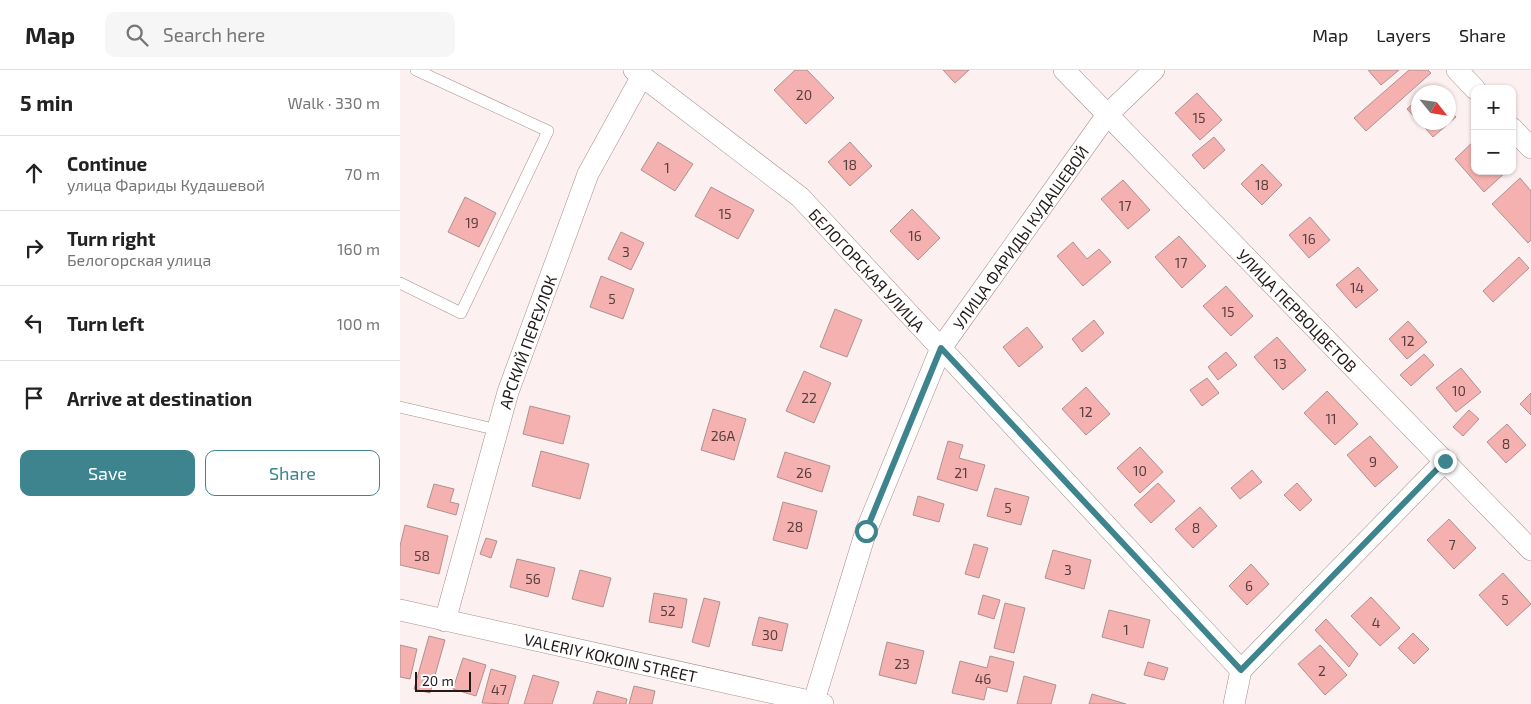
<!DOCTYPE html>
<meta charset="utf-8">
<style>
:root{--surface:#fff;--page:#f6f6f6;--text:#222;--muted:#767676;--line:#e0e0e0;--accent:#3d848e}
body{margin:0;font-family:"Exo 2",sans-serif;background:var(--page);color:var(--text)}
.controls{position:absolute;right:15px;top:15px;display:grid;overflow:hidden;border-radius:10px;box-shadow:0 1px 4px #0004}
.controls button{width:45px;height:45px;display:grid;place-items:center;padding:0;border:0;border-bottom:1px solid var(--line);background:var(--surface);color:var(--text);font:25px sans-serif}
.compass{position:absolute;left:1011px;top:15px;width:45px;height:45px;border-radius:50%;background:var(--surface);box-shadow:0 1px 4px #0004;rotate:120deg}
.scale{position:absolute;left:15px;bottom:12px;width:56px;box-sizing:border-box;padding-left:5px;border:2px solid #231919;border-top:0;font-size:14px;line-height:18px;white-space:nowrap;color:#231919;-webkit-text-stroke:4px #fff;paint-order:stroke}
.stop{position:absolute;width:15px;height:15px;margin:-11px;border:4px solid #3d848e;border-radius:50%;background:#fff}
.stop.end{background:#3d848e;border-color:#fff;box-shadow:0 1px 5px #0008}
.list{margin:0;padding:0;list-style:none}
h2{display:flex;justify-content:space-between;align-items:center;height:65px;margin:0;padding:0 20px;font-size:21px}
h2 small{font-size:16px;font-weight:400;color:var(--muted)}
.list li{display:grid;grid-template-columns:32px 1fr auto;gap:15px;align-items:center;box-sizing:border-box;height:75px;padding:0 20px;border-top:1px solid var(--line)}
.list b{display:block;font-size:19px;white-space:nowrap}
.list p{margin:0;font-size:16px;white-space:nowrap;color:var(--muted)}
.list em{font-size:16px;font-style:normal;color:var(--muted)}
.actions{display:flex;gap:10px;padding:15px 20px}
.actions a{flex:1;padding:11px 0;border:1px solid var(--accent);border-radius:10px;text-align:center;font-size:18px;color:var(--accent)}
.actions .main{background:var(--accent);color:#fff}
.icon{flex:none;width:28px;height:28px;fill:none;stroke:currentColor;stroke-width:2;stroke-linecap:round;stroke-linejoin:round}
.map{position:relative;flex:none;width:1131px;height:634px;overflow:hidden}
header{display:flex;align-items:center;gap:30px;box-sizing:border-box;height:70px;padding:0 25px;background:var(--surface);border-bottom:1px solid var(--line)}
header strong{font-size:24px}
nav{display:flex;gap:28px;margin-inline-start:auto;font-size:18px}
.search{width:350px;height:45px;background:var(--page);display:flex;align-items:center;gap:12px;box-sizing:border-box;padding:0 18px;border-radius:10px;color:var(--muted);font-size:19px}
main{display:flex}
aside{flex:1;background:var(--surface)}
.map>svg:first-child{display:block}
</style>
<header>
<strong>Map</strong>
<div class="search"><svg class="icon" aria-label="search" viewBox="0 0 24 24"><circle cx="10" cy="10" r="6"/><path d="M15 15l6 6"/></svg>Search here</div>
<nav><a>Map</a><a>Layers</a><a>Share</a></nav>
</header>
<main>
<aside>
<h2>5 min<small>Walk · 330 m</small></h2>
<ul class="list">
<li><svg class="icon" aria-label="ahead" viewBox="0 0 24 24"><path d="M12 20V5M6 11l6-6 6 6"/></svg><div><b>Continue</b><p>улица Фариды Кудашевой</p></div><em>70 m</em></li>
<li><svg class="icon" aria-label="right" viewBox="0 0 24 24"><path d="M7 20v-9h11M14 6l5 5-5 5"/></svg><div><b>Turn right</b><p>Белогорская улица</p></div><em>160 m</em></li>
<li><svg class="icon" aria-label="left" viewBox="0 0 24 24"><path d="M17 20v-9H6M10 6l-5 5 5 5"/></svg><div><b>Turn left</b></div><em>100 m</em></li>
<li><svg class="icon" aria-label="arrive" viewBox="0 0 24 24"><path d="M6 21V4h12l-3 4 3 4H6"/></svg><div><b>Arrive at destination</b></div></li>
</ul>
<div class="actions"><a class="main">Save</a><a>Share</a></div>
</aside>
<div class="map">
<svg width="1131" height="634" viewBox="0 0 1131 634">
<rect width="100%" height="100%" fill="#fcf1f0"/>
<!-- building -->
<path fill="#f5b1af" stroke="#ac9291" d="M395 0H407L434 28 406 54 374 20Z
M543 0H569L555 13Z
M968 0H999L981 15Z
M1009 0H1028L1031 3 966 61 954 48Z
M797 23 822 50 800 70 775 43Z
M1018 29V51L1007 39Z
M1048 38 1056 47 1033 67 1020 52H1048Z
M814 67 825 80 804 99 792 85Z
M1075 70V101H1107L1084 122 1055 89Z
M258 72 293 94 275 121 241 100Z
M450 72 472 96 450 116 428 92Z
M862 94 882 115 862 135 841 114Z
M1120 108 1131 121V170L1128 173 1092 134Z
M723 110 750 140 728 159 701 129Z
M311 117 354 140 338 169 295 146Z
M65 127 96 143 79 177 48 162Z
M512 139 540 168 518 190 490 161Z
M910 147 930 170 909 188 889 165Z
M221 162 244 173 231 200 208 189Z
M779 166 806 196 782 218 755 187Z
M673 172 687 189 699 179 711 192 683 216 657 186Z
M1119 187 1129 198 1093 232 1083 221Z
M958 197 978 220 956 238 936 215Z
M201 206 234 219 223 249 190 237Z
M826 216 853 246 831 266 803 236Z
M435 239 462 250 447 287 420 277Z
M694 250 704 263 682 282 672 269Z
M1008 251 1027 272 1007 289 989 269Z
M627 257 643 277 619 297 603 277Z
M877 267 906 300 883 320 854 287Z
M826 282 837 295 818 310 808 297Z
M1024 284 1034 295 1011 316 1000 305Z
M1061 298 1081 322 1056 342 1036 318Z
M404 301 431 313 414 353 386 341Z
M807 308 819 323 802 336 790 320Z
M686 317 710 344 686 365 662 339Z
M927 321 958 354 935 375 904 343Z
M1131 323V345L1120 334Z
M130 336 170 346 163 374 123 364Z
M313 339 346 349 334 390 301 380Z
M1069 340 1079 349 1063 366 1053 357Z
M1107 354 1126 375 1106 393 1087 372Z
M970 366 998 397 975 417 947 385Z
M548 371 563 375 559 388 585 395 577 421 537 409Z
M740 377 763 402 740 423 717 398Z
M141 381 189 394 180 429 132 416Z
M385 382 430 396 422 422 377 407Z
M852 400 862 412 840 429 831 418Z
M758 413 775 431 751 453 734 435Z
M897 413 912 430 900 441 884 425Z
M34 414 54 419 50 432 59 434 56 445 27 437Z
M595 418 629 427 621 455 587 446Z
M518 426 544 434 539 452 513 445Z
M383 432 417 441 407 479 373 470Z
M800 437 817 456 793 478 775 459Z
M1049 449 1076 478 1054 499 1027 470Z
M5 455 48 466 39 504 0 495V476Z
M86 468 97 471 91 488 80 484Z
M574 474 588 478 579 508 565 504Z
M653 480 691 490 684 519 645 508Z
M117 489 155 498 148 527 110 517Z
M851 494 869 514 847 535 829 516Z
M180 500 211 508 203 537 172 529Z
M1103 503 1131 534 1107 556 1079 525Z
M254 523 287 529 282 558 249 552Z
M583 525 600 530 594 549 578 544Z
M971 527 1000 558 980 576 951 546Z
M304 528 320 532 309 577 292 572Z
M605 533 625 538 614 583 594 578Z
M709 540 750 550 743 578 702 567Z
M359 547 388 554 382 581 352 575Z
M926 549 958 584 949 597 915 560Z
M1013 563 1029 579 1014 594 998 578Z
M29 566 45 570 30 623 14 619Z
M487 572 524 581 516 614 479 605Z
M0 575 17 579 10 609 0 607Z
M920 575 947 605 925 625 898 594Z
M590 586 614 592 607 622 587 617 584 630 552 623 560 591 587 598Z
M63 588 86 595 76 626 53 619Z
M748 592 768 598 764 610 744 605Z
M91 599 116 606 108 634 82 633Z
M133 605 159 612 152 634H124Z
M624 606 656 615 651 634H617Z
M234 616 255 621 252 634H229Z
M197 621 227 629 226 634H193Z
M692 624 726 634H689Z"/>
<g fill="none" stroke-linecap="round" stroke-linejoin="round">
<defs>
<path id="lane" d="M0 213 61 243 148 61 16 0
M0 337 98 360"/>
<g id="street">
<path id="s1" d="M234 0 400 127 841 600"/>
<path id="s2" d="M664 0 1131 480"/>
<path d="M1057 0 1075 19"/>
<path d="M1112 58 1131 78"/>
<path id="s3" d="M0 540 423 634"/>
<path id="s4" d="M45 551 108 322 188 104 242 6"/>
<path id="s5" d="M413 634 466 461 541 278 707 45 754 0"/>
<path d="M834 634 841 600 1045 391"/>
</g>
</defs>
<!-- lane casing -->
<use href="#lane" stroke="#a88e8d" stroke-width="12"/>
<!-- street casing -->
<use href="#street" stroke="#a88e8d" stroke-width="22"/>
<!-- lane -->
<use href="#lane" stroke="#fff" stroke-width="11"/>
<!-- street -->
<use href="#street" stroke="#fff" stroke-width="21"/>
</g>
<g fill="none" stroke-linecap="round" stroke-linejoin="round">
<!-- route -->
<path stroke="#3d848e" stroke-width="6" d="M466 461 541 278 841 600 1045 391"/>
</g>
<g text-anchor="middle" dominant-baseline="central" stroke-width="4" stroke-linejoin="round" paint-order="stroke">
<!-- number labels -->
<g font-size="14" fill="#583f3e">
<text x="404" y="24">20</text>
<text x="799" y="47">15</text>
<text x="450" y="94">18</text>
<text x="267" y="97">1</text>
<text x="862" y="114">18</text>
<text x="725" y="135">17</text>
<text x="325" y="143">15</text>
<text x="72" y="152">19</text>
<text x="515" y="165">16</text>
<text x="909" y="168">16</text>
<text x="226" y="181">3</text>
<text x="781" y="192">17</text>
<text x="957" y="217">14</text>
<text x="212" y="228">5</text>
<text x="828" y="241">15</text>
<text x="1008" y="270">12</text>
<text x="880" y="293">13</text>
<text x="1059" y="320">10</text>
<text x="409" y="327">22</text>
<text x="686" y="341">12</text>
<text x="931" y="348">11</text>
<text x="323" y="365">26А</text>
<text x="1106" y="373">8</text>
<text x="973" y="391">9</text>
<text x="740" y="400">10</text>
<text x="404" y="402">26</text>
<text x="561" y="402">21</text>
<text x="608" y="437">5</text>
<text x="395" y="456">28</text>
<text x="796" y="457">8</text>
<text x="1052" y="474">7</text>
<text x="22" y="485">58</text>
<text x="668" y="499">3</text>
<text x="133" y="508">56</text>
<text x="849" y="515">6</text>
<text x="1105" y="529">5</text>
<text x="268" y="540">52</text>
<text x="976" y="552">4</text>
<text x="726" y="559">1</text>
<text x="370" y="564">30</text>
<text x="502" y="593">23</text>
<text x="922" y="600">2</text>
<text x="583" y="608">46</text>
<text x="99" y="619">47</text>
</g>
<!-- street labels -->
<g font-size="16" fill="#231919" stroke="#fff">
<text stroke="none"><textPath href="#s5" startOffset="515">УЛИЦА ФАРИДЫ КУДАШЕВОЙ</textPath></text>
<text stroke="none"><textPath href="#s1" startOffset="308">БЕЛОГОРСКАЯ УЛИЦА</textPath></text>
<text stroke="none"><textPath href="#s2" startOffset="335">УЛИЦА ПЕРВОЦВЕТОВ</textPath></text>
<text stroke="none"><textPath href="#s4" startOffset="291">АРСКИЙ ПЕРЕУЛОК</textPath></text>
<text stroke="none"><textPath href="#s3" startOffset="216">VALERIY KOKOIN STREET</textPath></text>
</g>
</g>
</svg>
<div class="controls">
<button>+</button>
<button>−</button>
</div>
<svg class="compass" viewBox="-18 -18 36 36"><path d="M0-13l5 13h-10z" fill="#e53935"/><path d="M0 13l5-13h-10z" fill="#767676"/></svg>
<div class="scale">20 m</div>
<div class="stop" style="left:466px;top:461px"></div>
<div class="stop end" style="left:1045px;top:391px"></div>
</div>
</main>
